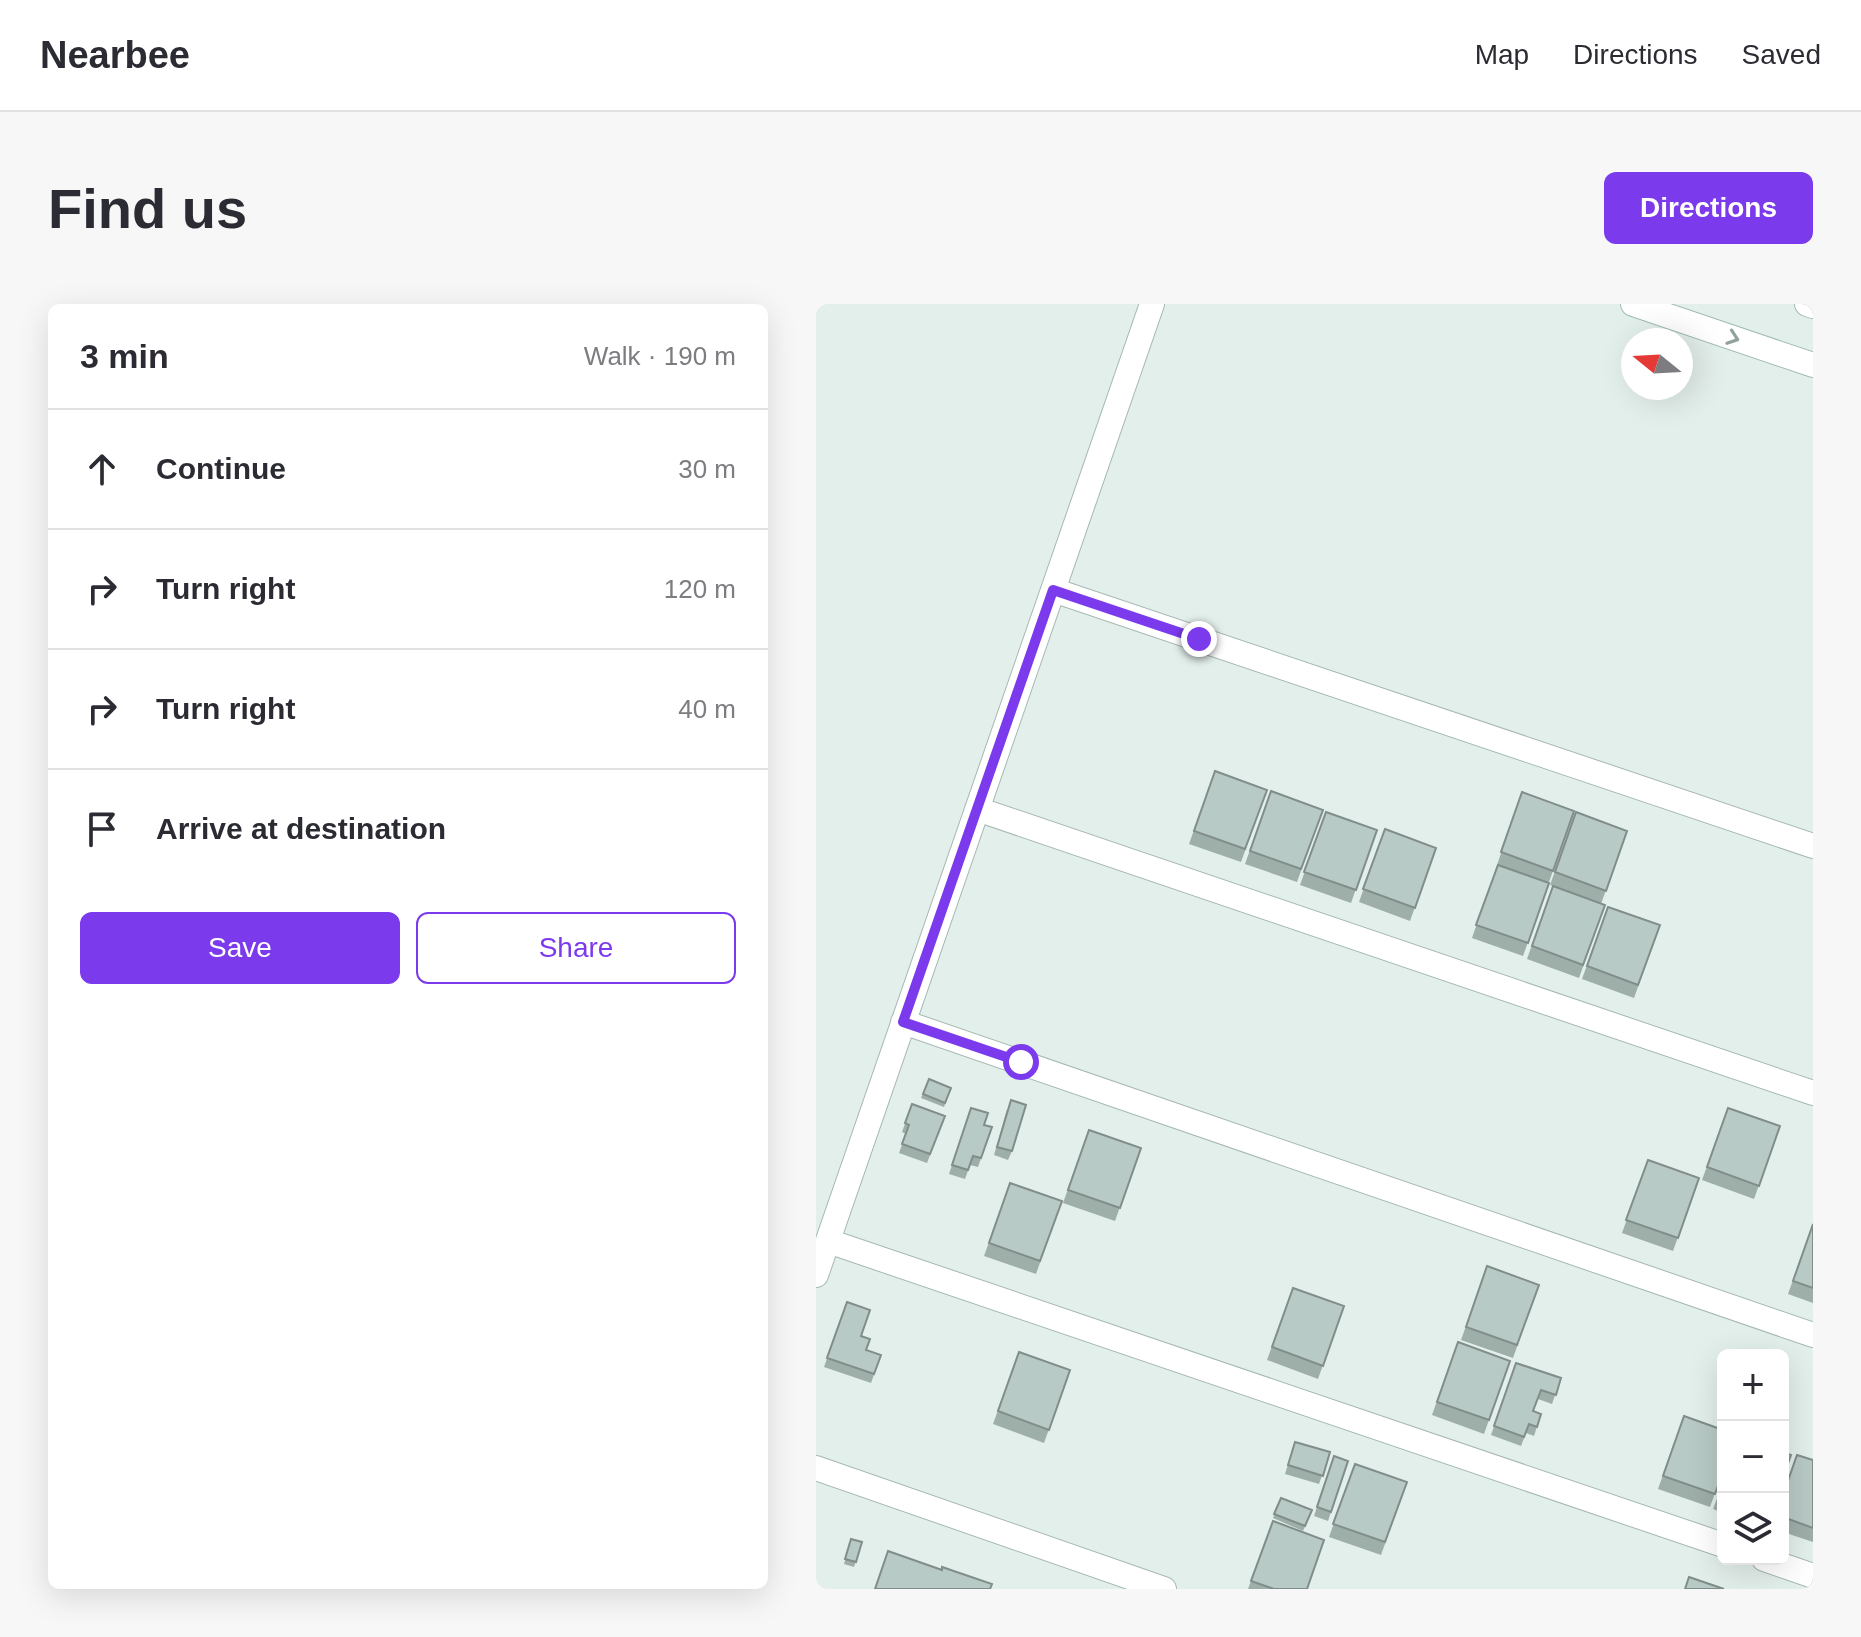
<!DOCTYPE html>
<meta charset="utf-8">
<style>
:root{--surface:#fff;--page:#f7f7f7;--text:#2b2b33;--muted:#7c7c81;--line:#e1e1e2;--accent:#7c3aed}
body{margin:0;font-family:Helvetica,sans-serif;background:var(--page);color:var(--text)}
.controls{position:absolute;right:24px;bottom:24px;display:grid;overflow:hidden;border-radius:12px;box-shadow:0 8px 32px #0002}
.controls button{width:72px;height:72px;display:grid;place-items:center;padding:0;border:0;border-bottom:2px solid var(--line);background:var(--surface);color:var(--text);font:40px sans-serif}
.compass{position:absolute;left:805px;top:24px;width:72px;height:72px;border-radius:50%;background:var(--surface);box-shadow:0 8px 32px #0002;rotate:288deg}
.stop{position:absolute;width:24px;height:24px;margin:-18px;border:6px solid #7c3aed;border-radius:50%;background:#fff}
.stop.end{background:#7c3aed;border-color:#fff;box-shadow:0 2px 8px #0008}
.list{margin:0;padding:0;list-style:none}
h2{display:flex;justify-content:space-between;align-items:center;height:104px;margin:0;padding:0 32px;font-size:34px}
h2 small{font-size:26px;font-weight:400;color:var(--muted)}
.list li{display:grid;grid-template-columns:52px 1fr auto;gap:24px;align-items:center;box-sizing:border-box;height:120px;padding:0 32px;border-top:2px solid var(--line)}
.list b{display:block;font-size:30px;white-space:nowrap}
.list em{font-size:26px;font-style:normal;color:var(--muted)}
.actions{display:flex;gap:16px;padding:24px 32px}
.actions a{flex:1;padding:18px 0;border:2px solid var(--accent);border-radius:12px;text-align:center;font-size:28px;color:var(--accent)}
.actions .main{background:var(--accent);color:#fff}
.icon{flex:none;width:44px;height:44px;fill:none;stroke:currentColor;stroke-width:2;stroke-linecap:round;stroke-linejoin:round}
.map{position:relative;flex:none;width:997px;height:1285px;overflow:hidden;border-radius:12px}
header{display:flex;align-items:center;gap:48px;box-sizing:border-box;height:112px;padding:0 40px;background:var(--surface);border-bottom:2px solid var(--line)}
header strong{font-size:38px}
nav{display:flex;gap:44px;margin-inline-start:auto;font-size:28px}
.intro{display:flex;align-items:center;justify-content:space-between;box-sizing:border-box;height:192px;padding:0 48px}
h1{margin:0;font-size:56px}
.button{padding:20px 36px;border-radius:12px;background:var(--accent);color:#fff;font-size:28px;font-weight:700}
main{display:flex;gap:48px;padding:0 48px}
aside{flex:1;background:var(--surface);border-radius:12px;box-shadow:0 8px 32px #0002}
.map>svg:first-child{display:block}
</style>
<header>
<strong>Nearbee</strong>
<nav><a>Map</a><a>Directions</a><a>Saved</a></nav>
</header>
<div class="intro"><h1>Find us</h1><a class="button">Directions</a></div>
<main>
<aside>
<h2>3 min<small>Walk · 190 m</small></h2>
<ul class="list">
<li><svg class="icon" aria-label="ahead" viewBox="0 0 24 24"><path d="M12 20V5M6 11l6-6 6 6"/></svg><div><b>Continue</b></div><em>30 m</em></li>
<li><svg class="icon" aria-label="right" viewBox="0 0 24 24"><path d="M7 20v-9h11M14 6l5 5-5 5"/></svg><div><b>Turn right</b></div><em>120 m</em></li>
<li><svg class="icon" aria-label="right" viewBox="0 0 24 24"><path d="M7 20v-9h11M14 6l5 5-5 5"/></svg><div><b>Turn right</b></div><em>40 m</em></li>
<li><svg class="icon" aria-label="arrive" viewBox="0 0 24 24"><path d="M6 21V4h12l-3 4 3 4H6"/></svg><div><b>Arrive at destination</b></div></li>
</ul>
<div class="actions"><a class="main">Save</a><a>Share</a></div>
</aside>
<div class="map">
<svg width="997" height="1285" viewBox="0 0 997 1285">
<rect width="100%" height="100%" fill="#e3efeb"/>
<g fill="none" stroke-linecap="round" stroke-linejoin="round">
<defs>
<path id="street" d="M237 286 997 542
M161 505 997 789
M87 718 997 1031
M12 937 907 1241
M0 971 336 0
M0 1164 348 1285
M948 1255 997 1272"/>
<path id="secondary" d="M817 0 997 61
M991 0 997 2"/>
</defs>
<!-- street casing -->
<use href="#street" stroke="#a5b8b4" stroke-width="26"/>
<!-- secondary casing -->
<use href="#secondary" stroke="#a0bcb6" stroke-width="26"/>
<!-- street -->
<use href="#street" stroke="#fff" stroke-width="24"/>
<!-- secondary -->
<use href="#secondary" stroke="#fff" stroke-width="24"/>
</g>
<!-- wall -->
<path fill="#9eaea9" d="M399 467 451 486 425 558 373 540Z
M455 487 507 506 481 578 429 560Z
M706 488 758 507 707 652 656 634Z
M510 508 561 526 535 599 484 581Z
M760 508 811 527 785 600 734 581Z
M569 525 620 544 594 617 543 598Z
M737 582 789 601 763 674 711 655Z
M792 603 844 621 818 694 766 675Z
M113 775 135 784 128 803 105 794Z
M96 800 129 812 111 859 83 849 90 830 86 828Z
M155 804 168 821 176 823 162 863 154 861 149 875 133 870Z
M912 804 964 822 938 895 886 876Z
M191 805 196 847 192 856 178 851Z
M273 826 325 844 299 917 247 899Z
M832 856 883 874 857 947 806 929Z
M194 879 246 897 220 970 168 952Z
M997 920V999L972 990Z
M671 962 723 981 697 1054 645 1036Z
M477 984 528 1002 502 1075 451 1056Z
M31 998 50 1046 65 1051 55 1079 8 1063Z
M642 1038 694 1057 668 1130 616 1111Z
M203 1048 254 1066 228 1139 177 1120Z
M700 1059 745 1074 736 1100 722 1095 717 1107 725 1110 718 1132 710 1129 705 1142 675 1131Z
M868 1112 907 1167 894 1203 842 1185Z
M479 1138 514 1148 503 1180 469 1170Z
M518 1152 532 1157 512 1217 498 1212Z
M997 1156V1238L967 1228V1191Z
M539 1160 591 1178 565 1251 513 1233Z
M907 1178V1209L897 1205Z
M465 1194 496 1206 487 1227 457 1214Z
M457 1217 491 1285H432Z
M35 1235 46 1238 38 1263 28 1260Z"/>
<!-- building -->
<path fill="#b8cac5" stroke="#818d8a" stroke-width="2" d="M399 467 451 486 429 545 378 527Z
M455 487 507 506 485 565 434 547Z
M706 488 758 507 737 567 685 548Z
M510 508 561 526 540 586 488 568Z
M760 508 811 527 790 587 739 568Z
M569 525 620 544 599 604 547 585Z
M682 561 733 579 712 639 660 621Z
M737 582 789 601 767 661 716 642Z
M792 603 844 621 822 681 771 662Z
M113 775 135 784 129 799 107 790Z
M195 796 210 801 196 847 181 843Z
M96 800 129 812 114 850 86 840 93 821 89 819Z
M155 804 172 809 168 821 176 823 165 854 157 852 152 866 136 861Z
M912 804 964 822 943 882 891 863Z
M273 826 325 844 304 904 252 886Z
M832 856 883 874 862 934 810 916Z
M194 879 246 897 224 957 173 939Z
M997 920V984L977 977Z
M671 962 723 981 701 1041 650 1023Z
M477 984 528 1002 507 1062 456 1043Z
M31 998 54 1006 45 1032 54 1035 50 1046 65 1051 58 1070 11 1054Z
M642 1038 694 1057 673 1116 621 1098Z
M203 1048 254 1066 233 1126 182 1107Z
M700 1059 745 1074 740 1091 725 1086 717 1107 725 1110 721 1123 713 1120 708 1133 678 1122Z
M868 1112 907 1126V1167L899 1190 847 1172Z
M479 1138 514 1148 507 1172 472 1161Z
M967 1148 975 1151 967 1173Z
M981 1151 997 1156V1224L967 1213V1191Z
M518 1152 532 1157 515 1208 501 1203Z
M539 1160 591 1178 569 1238 517 1220Z
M907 1179V1194L902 1192Z
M465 1194 496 1206 489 1222 458 1210Z
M457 1217 508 1236 491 1285H458L435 1277Z
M35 1235 46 1238 40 1258 29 1255Z
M72 1247 126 1266V1263L176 1280 174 1285H59Z
M873 1273 908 1285H869Z"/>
<!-- one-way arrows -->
<defs><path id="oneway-chevron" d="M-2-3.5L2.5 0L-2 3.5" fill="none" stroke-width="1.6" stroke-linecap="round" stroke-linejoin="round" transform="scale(2)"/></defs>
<use stroke="#90a19e" href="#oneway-chevron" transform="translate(917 34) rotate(19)"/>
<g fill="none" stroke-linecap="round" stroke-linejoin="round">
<!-- route -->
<path stroke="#7c3aed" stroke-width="10" d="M205 758 87 718 237 286 383 335"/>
</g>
</svg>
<div class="controls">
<button>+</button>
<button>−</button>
<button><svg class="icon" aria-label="layers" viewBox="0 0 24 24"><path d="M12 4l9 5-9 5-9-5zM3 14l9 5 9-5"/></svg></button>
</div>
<svg class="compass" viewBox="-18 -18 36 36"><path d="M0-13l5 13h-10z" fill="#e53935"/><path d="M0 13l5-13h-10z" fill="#7c7c81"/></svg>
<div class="stop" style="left:205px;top:758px"></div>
<div class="stop end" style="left:383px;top:335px"></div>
</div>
</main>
